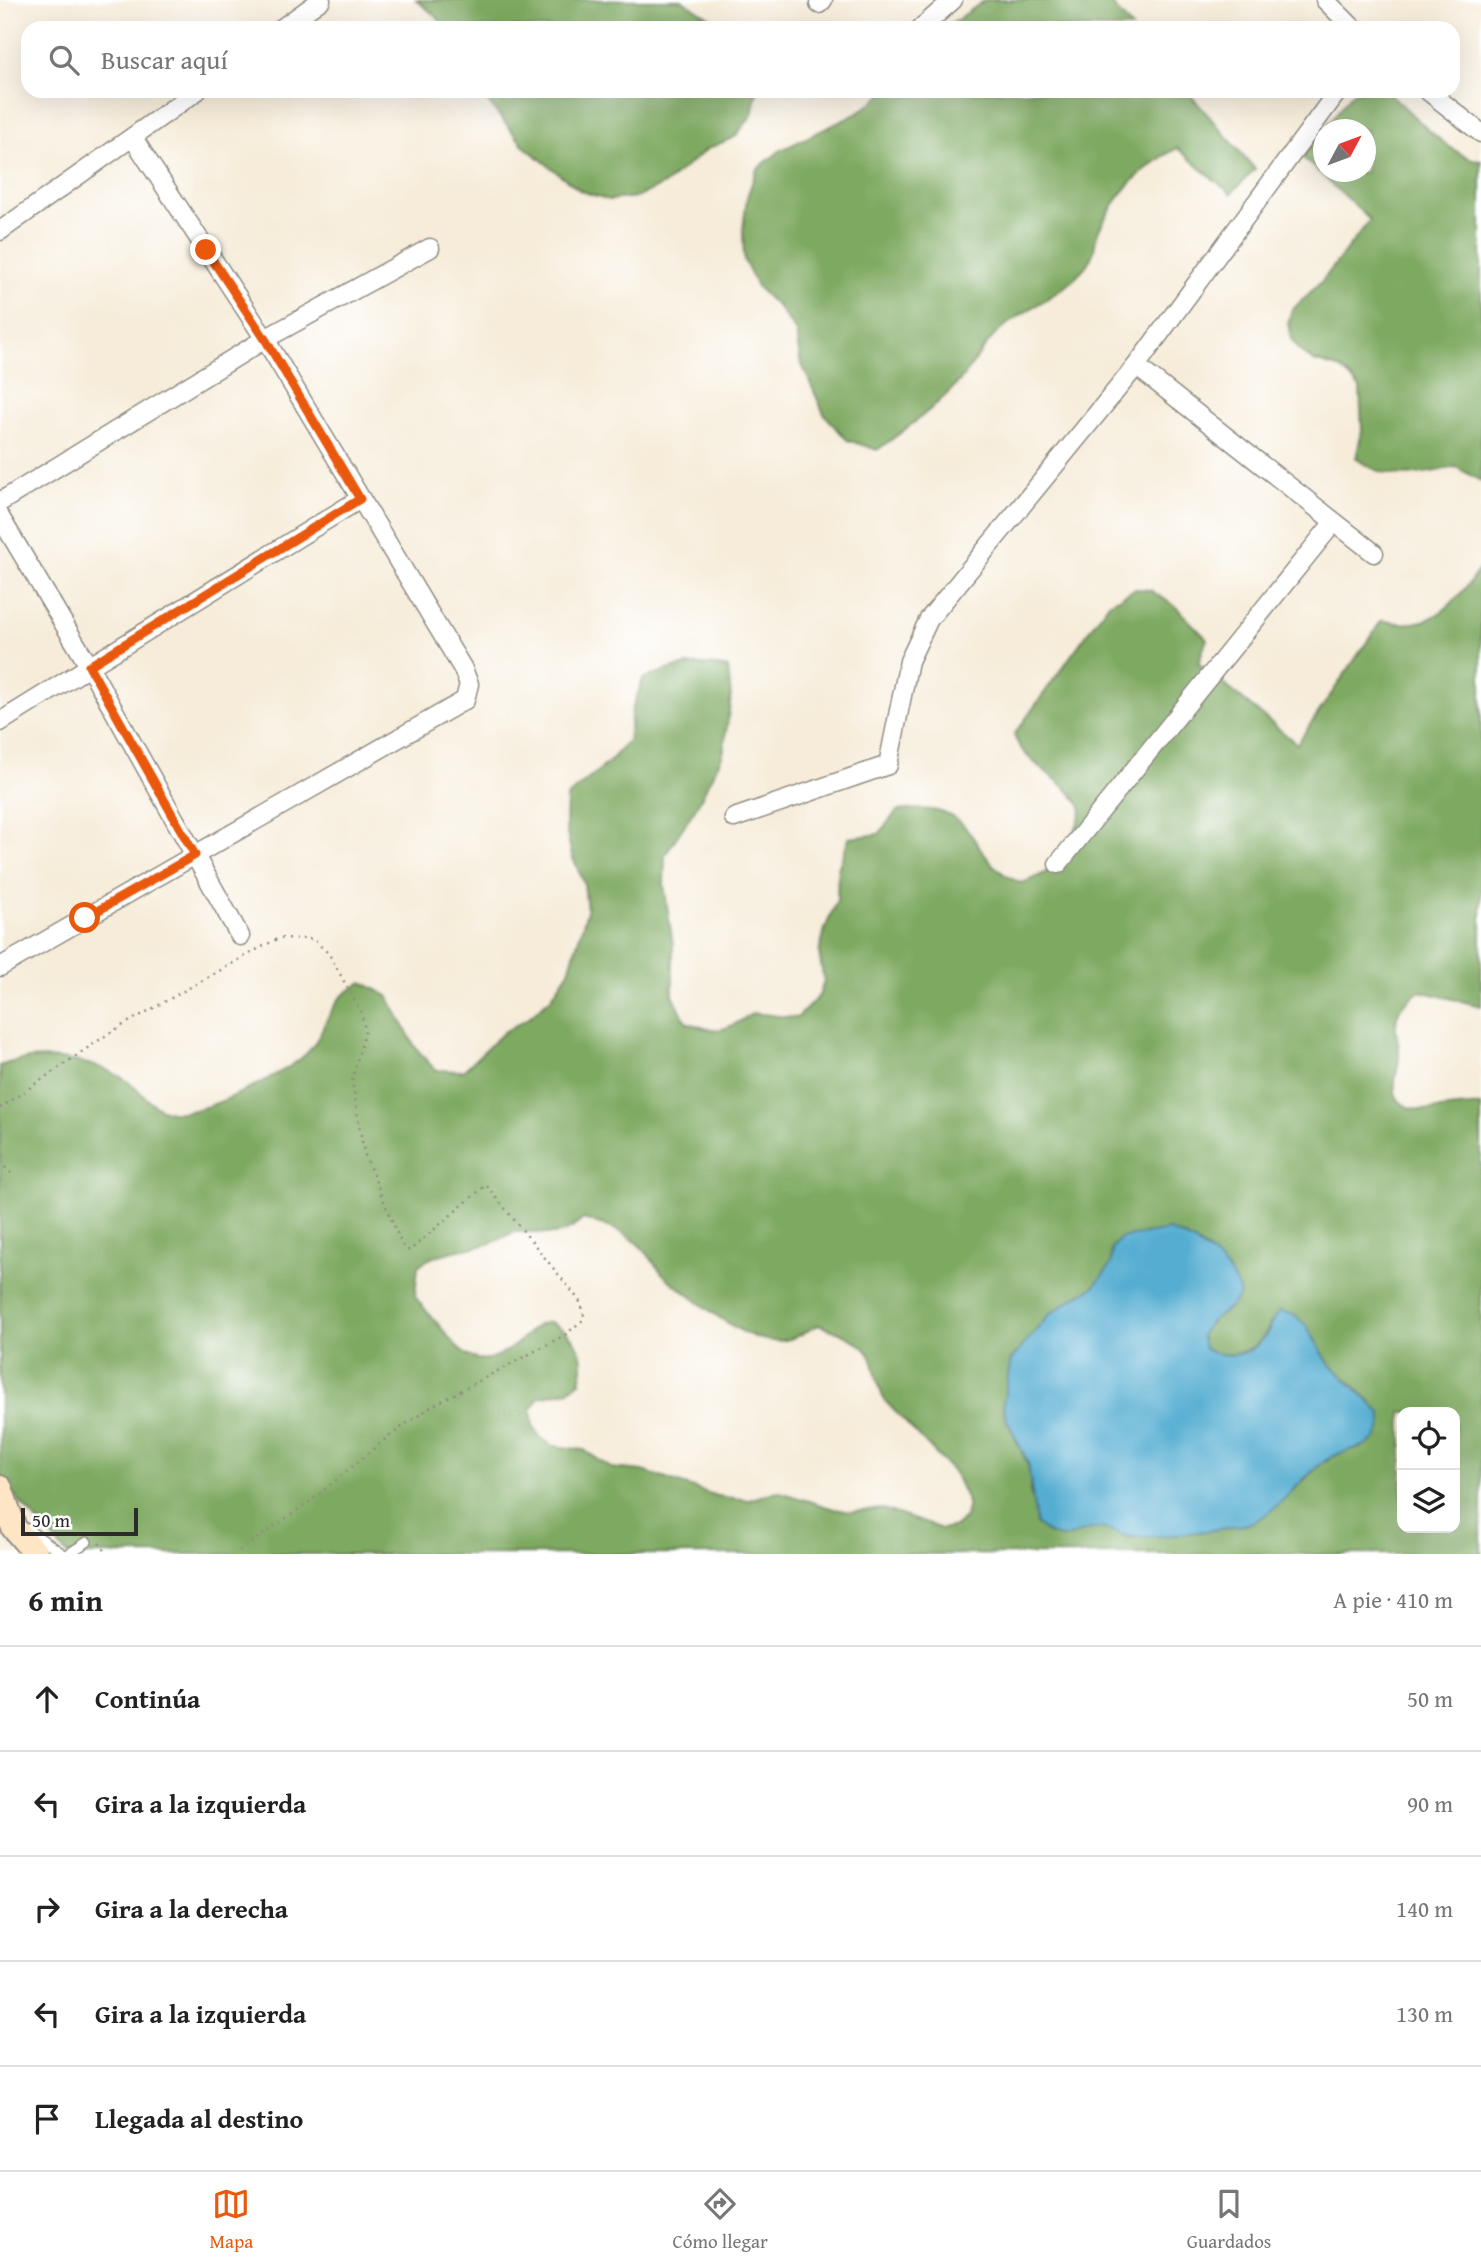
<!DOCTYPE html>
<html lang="es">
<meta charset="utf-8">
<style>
:root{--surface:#fff;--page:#f6f6f6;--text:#222;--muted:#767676;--line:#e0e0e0;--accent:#ea580c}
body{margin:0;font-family:"Gentium Book Plus",serif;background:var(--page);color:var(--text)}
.controls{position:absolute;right:21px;bottom:21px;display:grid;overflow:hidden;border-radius:14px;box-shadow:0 7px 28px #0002}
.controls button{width:63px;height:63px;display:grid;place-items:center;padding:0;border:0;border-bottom:2px solid var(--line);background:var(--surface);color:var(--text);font:35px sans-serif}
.compass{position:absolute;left:1313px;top:119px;width:63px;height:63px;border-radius:50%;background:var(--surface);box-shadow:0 7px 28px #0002;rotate:49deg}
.scale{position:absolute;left:21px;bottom:18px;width:117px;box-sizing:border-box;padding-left:7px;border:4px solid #2b2b2b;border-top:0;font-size:19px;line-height:24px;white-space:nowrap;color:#2b2b2b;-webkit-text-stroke:5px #fff;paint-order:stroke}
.stop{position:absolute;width:21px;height:21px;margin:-16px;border:5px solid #ea580c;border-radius:50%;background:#fff}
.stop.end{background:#ea580c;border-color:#fff;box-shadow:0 2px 7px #0008}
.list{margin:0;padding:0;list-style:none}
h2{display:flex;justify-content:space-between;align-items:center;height:91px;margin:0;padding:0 28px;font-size:30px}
h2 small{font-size:23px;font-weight:400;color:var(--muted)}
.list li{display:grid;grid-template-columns:46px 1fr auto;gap:21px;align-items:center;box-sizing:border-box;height:105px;padding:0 28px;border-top:2px solid var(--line)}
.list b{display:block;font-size:26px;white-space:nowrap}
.list em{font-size:23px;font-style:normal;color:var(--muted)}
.icon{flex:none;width:38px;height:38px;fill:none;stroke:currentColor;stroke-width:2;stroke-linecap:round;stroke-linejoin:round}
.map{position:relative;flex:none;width:1481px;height:1554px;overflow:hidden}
.search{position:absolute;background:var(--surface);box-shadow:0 7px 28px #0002;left:21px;right:21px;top:21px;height:77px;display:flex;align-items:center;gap:18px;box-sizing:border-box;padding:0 24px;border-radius:21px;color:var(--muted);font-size:26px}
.sheet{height:616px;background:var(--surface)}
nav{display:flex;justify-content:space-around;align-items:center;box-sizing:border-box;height:98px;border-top:2px solid var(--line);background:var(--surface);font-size:19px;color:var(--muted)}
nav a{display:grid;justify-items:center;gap:4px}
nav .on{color:var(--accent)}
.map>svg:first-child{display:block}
</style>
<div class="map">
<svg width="1481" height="1554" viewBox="0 0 1481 1554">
<rect width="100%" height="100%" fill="#fff"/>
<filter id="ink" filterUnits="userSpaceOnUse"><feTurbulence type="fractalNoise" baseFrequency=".0143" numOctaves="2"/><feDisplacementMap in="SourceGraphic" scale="14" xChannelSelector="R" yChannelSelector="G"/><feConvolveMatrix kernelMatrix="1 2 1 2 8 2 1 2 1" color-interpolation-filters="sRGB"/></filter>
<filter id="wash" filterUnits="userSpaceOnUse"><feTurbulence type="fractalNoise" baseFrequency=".00686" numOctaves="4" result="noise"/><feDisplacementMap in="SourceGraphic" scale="28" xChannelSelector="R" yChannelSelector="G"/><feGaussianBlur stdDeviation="1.57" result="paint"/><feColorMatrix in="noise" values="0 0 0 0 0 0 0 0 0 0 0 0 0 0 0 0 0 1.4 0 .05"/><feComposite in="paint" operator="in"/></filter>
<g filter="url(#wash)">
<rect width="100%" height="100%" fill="#f6ecd9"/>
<!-- forest -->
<path fill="#7ea961" stroke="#546a46" stroke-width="2" fill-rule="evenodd" d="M416 0H682L726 28H444L437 17Z
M985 0H1108L1132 28H946Z
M479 91H757L752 115 735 137 707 149 665 184 637 197 609 200 581 191 525 147Z
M887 91H1187L1255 169 1231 194 1177 148C1142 167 1115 195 1098 232 1095 240 1095 250 1091 258 1072 293 1027 305 999 331 984 345 975 362 963 377 939 405 906 429 877 450L847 440 824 414 800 360 796 332 779 308 757 287 744 260 743 230 747 197 757 169 781 150 858 113Z
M1354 91H1387C1412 112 1449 157 1481 161V481L1456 467C1421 474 1388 484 1356 458L1362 431 1360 388 1342 369 1314 361 1301 352 1291 339 1288 323 1292 310 1322 281 1370 220 1302 157ZM1324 130H1366V172H1324Z
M1481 567V1006L1420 991C1413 996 1405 1002 1400 1009 1392 1025 1398 1036 1399 1051 1401 1070 1384 1094 1406 1106 1427 1116 1458 1103 1481 1106V1554H67L0 1480V1066C34 1051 93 1059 124 1079 140 1089 152 1110 172 1112 204 1115 259 1084 287 1068 322 1048 317 1031 337 1002 342 994 354 988 362 982L388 996 415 1047 435 1070 463 1071 504 1032 528 1018 551 998 569 971 587 911 584 883 572 856 566 829 567 797 610 761 628 741 632 710 643 679C676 665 692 661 728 668L731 697 723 754 697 806 665 855 664 885 673 945V995L686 1022C718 1034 724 1032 753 1013L797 1018 819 996 824 981 819 953 825 929 837 900 838 869 849 838 879 834 897 811C987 798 961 860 1021 883 1066 869 1069 850 1082 809 1066 777 1025 767 1014 735L1109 603 1135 589 1150 590 1175 606 1207 639 1198 663 1297 744 1382 620C1432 634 1453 605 1481 567ZM583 1219C602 1224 625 1231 639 1245 651 1255 656 1269 668 1279 695 1299 744 1343 777 1341 792 1341 805 1332 818 1325 835 1331 862 1339 871 1357 877 1372 877 1387 885 1401L955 1474 968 1503 965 1517 956 1526 942 1529 883 1509 851 1512 834 1509 777 1491 749 1500 717 1496 643 1471 611 1468 584 1450 554 1446 541 1438 533 1426 531 1410 539 1397 568 1391 580 1382C587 1353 577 1335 550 1322 532 1324 529 1335 515 1345 481 1371 465 1360 443 1330 434 1318 423 1309 415 1296L418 1266C438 1250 466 1251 491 1243 499 1241 508 1233 516 1232 544 1229 556 1245 583 1219ZM1181 1235 1207 1249 1240 1295C1229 1313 1210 1316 1200 1335L1205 1349C1232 1362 1260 1351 1271 1322L1306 1325 1328 1362 1372 1403 1361 1448 1345 1450 1321 1464 1280 1502 1175 1532 1131 1538 1102 1527 1087 1528 1061 1538 1047 1534 1030 1492 1031 1477 1027 1463 1007 1420 1003 1405 1011 1360 1049 1315 1072 1299 1093 1288 1111 1264 1112 1248ZM1402 1412H1455V1528H1402Z"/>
<!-- water -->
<path fill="#54add1" stroke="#406c7e" stroke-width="2" d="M1169 1230C1199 1242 1231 1262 1240 1295 1229 1313 1210 1316 1201 1335L1205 1349C1225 1359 1252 1357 1266 1335 1271 1327 1273 1319 1280 1311L1294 1315 1306 1325 1328 1362 1382 1414C1384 1453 1352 1444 1328 1459 1301 1476 1283 1507 1255 1521 1238 1529 1155 1538 1134 1537 1122 1537 1111 1528 1098 1528 1084 1528 1072 1539 1058 1537 1048 1535 1043 1530 1036 1524L1028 1463 1007 1420 1003 1404 1011 1360 1049 1315 1072 1299 1093 1288 1111 1264 1112 1248 1121 1238Z"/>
</g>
<g filter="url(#ink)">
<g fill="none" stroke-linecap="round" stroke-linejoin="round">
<defs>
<path id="lane" d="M27 1529 63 1554
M68 1554 87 1542"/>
<path id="street" d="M1325 0 1353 28
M819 4 823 0
M282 28 321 0
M921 28 953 0
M1428 91 1481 133
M0 231 197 91
M1136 366 1374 553
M0 502 265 339 430 248
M0 517 89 666 240 936
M0 722 360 499
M734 818 888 765 909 661 929 619 1136 366 1338 91
M1058 864 1334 522
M0 967 465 700 469 684 463 669 265 339 133 138"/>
<path id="secondary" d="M0 1488 14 1528 36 1554"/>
</defs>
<!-- lane casing -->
<use href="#lane" stroke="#908c82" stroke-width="12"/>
<!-- street casing -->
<use href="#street" stroke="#908c82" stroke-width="21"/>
<!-- secondary casing -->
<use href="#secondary" stroke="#908c82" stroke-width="28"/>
<!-- path -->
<path stroke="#908c82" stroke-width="2.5" stroke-dasharray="2 5" stroke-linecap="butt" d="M0 1108 111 1032 258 949 279 938 313 939 329 954 361 1012 365 1030 352 1081 364 1153 402 1245 409 1251 486 1185 579 1300 584 1312 583 1320 565 1335 432 1406 389 1436 311 1501 235 1554
M0 1162 11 1173
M99 1543 108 1554"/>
<!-- lane -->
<use href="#lane" stroke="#fff" stroke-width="9"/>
<!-- street -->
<use href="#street" stroke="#fff" stroke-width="18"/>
<!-- secondary -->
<use href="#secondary" stroke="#fde5c5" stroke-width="24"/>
</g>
</g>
<g fill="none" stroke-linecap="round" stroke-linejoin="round" filter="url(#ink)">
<!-- route -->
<path stroke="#ea580c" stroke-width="9" d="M85 918 195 855 89 666 360 499 265 339 206 250"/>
</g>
</svg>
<div class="controls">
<button><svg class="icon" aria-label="locate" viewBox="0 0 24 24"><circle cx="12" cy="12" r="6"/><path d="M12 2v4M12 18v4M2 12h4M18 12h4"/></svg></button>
<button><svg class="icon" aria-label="layers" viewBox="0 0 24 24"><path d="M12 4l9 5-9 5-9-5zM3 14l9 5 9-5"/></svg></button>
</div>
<svg class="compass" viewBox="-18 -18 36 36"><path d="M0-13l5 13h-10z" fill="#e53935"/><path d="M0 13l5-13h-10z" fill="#767676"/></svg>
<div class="scale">50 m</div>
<div class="stop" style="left:85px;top:918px"></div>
<div class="stop end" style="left:206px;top:250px"></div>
<div class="search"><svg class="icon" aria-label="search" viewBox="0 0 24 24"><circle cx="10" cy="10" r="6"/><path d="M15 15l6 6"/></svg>Buscar aquí</div>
</div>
<section class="sheet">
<h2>6 min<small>A pie · 410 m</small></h2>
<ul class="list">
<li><svg class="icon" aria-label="ahead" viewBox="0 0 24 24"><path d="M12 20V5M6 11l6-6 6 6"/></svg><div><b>Continúa</b></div><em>50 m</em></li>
<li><svg class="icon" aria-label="left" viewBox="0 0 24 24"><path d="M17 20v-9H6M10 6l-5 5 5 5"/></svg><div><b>Gira a la izquierda</b></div><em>90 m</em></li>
<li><svg class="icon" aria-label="right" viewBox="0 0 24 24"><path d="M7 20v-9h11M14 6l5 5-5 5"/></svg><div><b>Gira a la derecha</b></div><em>140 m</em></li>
<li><svg class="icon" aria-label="left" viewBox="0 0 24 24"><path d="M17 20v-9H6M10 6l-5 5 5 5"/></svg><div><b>Gira a la izquierda</b></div><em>130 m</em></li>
<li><svg class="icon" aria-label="arrive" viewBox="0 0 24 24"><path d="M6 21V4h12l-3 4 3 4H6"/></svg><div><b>Llegada al destino</b></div></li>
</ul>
</section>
<nav>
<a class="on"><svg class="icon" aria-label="map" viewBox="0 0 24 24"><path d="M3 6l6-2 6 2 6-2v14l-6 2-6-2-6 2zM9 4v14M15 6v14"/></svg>Mapa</a>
<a><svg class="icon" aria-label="directions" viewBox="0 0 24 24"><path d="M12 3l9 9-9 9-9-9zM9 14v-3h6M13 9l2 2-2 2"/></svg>Cómo llegar</a>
<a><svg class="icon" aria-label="saved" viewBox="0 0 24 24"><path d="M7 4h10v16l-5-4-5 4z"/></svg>Guardados</a>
</nav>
